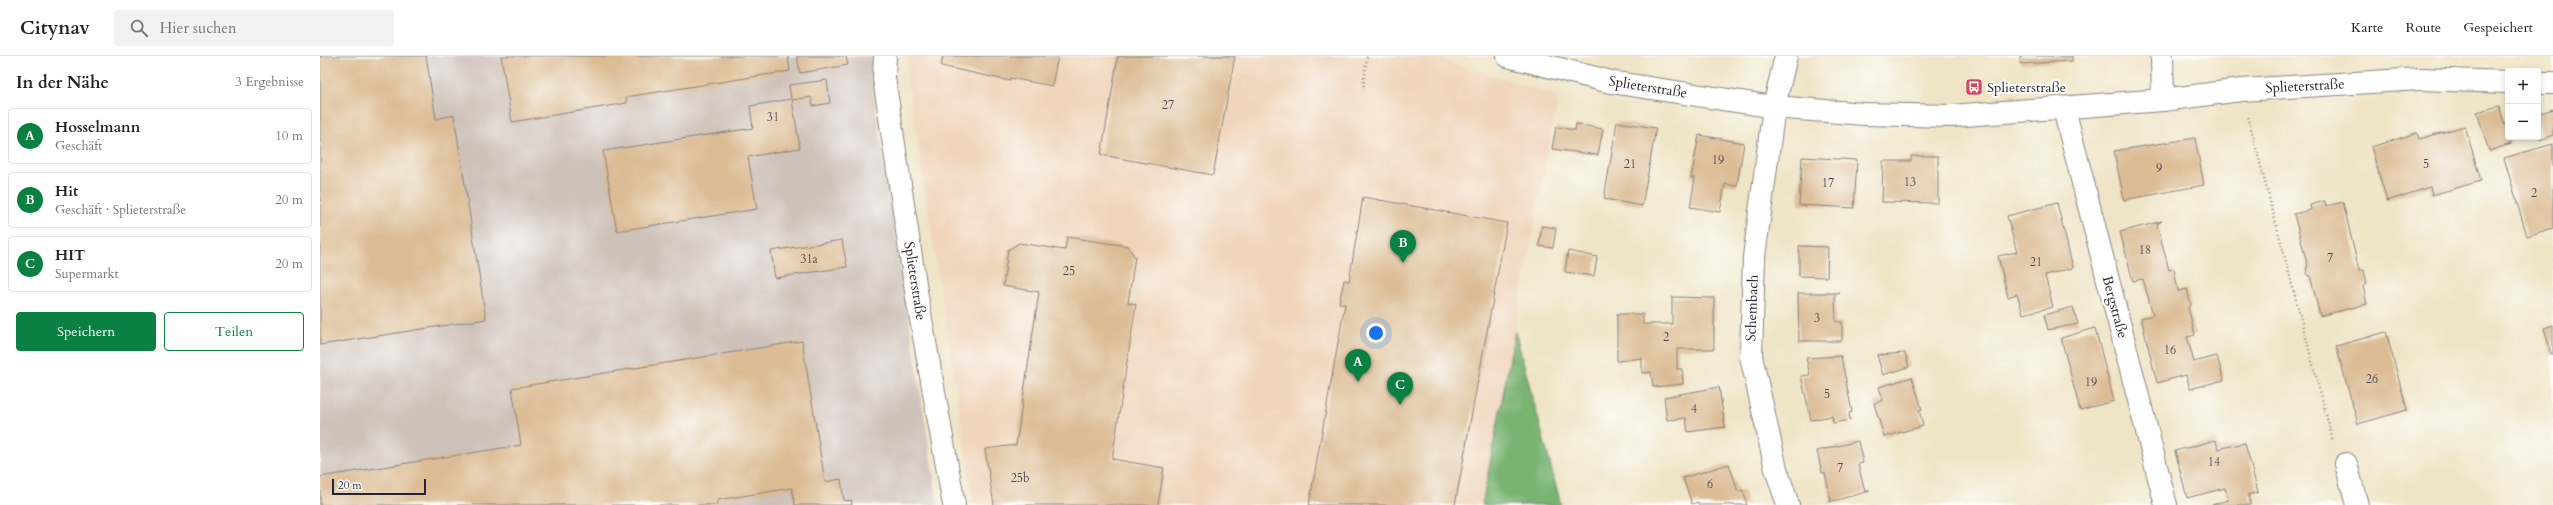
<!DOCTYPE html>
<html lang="de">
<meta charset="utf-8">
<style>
:root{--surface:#fff;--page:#f2f2f2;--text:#202124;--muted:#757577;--line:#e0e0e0;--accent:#0b8043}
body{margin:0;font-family:Cardo,serif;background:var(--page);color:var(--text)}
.controls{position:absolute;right:12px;top:12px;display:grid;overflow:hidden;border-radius:4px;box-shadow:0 2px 6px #0003}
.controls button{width:36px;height:36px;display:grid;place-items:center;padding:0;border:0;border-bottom:1px solid var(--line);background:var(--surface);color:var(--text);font:20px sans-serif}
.scale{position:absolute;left:12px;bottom:10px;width:94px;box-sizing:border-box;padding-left:4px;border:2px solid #22223b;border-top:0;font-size:11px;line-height:14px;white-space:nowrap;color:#22223b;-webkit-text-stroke:3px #fdfcf7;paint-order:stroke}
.you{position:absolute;left:1056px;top:277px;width:14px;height:14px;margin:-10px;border:3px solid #fff;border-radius:50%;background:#1a73e8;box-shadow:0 0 0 6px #1a73e833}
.badge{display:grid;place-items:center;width:26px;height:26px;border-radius:50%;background:var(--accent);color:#fff;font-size:13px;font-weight:700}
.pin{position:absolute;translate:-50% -33px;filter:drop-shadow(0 1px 2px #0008)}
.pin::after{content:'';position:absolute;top:21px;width:14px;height:12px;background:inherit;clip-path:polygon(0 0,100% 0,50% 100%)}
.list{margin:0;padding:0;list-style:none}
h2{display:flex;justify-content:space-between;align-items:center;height:52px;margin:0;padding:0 16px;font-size:17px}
h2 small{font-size:13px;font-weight:400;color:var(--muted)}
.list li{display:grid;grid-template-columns:26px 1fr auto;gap:12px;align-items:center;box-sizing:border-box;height:56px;margin:0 8px 8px;padding:0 8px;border:1px solid var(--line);border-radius:4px}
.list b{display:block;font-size:15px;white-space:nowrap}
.list p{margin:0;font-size:13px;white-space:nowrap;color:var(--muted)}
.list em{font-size:13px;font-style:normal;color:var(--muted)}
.actions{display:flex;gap:8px;padding:12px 16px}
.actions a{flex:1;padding:9px 0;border:1px solid var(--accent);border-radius:4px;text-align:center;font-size:14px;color:var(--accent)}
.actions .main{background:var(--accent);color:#fff}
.icon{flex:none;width:22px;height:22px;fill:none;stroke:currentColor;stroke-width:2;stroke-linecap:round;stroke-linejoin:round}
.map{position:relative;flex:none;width:2233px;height:449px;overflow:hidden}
header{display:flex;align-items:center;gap:24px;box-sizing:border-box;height:56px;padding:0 20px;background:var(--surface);border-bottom:1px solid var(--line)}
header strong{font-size:19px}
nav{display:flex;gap:22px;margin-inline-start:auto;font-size:14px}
.search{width:280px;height:36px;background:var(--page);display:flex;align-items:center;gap:10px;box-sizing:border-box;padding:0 14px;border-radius:4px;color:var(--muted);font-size:15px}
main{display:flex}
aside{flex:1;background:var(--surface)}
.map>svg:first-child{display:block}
</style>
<header>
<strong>Citynav</strong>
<div class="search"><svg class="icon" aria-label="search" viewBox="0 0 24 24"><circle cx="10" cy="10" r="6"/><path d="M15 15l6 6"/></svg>Hier suchen</div>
<nav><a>Karte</a><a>Route</a><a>Gespeichert</a></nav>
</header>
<main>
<aside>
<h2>In der Nähe<small>3 Ergebnisse</small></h2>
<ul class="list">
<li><span class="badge">A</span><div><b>Hosselmann</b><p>Geschäft</p></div><em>10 m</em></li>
<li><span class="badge">B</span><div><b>Hit</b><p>Geschäft · Splieterstraße</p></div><em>20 m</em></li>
<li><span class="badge">C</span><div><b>HIT</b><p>Supermarkt</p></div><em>20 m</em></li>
</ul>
<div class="actions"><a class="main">Speichern</a><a>Teilen</a></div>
</aside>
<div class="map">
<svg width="2233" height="449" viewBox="0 0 2233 449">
<rect width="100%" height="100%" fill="#fdfcf7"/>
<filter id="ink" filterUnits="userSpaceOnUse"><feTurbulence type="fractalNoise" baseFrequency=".025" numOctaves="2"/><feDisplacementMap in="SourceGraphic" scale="8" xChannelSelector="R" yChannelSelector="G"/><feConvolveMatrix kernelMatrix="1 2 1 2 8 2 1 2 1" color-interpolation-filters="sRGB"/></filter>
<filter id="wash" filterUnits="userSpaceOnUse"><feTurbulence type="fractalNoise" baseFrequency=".012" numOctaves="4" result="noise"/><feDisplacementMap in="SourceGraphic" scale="16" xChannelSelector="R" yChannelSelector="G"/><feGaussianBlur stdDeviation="0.9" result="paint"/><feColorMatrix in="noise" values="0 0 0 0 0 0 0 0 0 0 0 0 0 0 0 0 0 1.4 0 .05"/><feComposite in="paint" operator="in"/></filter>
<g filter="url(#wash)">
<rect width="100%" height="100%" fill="#efe4c6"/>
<!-- built -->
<path fill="#f0d5bc" d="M588 0H1109L1238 40 1162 449H654L587 19Z"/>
<!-- industrial -->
<path fill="#cec1b9" d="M0 0H552L551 21 618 449H0Z"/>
<!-- forest -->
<path fill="#79b473" stroke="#4e6b57" d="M1195 275 1241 449H1162Z"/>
<g id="blocks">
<!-- building -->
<path fill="#dbbc94" d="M0 0H106L116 63 134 59 166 263 0 289Z
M181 0H468L470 15 306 41 307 47 192 66Z
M477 0H526L528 9 480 17Z
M623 0H738L732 30 690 22V25L621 10Z
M798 0H915L893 119 781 99Z
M1700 0H1752V5L1701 8Z
M507 24 510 47 493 50 491 41 472 44 480 92 428 101 437 153 297 175 283 95 433 72 430 50 471 43 469 29Z
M2179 50 2191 88 2169 95 2157 56Z
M2233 53V79L2220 84 2218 58Z
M1297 66 1336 72 1322 150 1284 143Z
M1256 68 1283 73 1278 99 1232 93 1236 71 1255 74Z
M2145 70 2161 125 2112 139 2110 131 2067 145 2051 91 2097 77 2099 83Z
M1379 79 1424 87 1417 130 1405 128 1400 156 1370 151 1375 122H1371Z
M1875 82 1884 129 1804 144 1794 95Z
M2233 88V172L2207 180 2184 102Z
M1591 100H1618V147L1562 146 1563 105H1591Z
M1482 101 1537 104 1534 152 1479 149Z
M1043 141 1187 167 1135 449H989L1025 248 1019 247 1024 224 1029 225Z
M2005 145 2006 150 2023 146 2039 215 2044 214 2047 228 2043 230 2047 248 2000 260 1990 219 1988 220 1986 212 1988 211 1974 158 1991 154 1990 149Z
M1737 147 1753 212 1725 219 1733 251 1703 258 1697 238 1688 241 1678 200 1697 196 1687 160Z
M1842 165 1837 168 1849 214 1854 213 1858 235 1867 233 1871 250 1868 251 1875 279 1867 281 1874 306 1897 300 1904 324 1870 333 1866 319 1837 327 1821 262 1833 259 1823 223 1813 225 1800 176Z
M1222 170 1236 172 1233 192 1219 190Z
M747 181 807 190 815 201 808 247 816 248 792 403 844 412 838 449H674L665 393 696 389 719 236 683 230 688 194 699 187 745 194Z
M522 184 527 211 455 222 451 195Z
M1479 190 1508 191 1507 221 1479 220Z
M1248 195 1277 201 1274 220 1245 216Z
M1478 237H1520L1515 239 1516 266H1522V285H1479Z
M1352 241 1394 242V293H1357V313H1362L1363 328 1333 331 1331 316 1322 317V302L1297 305V258H1323V268H1352Z
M1753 251 1758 268 1728 274 1724 259Z
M2233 269V298H2231L2224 272Z
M1775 272 1794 345 1760 354 1741 282Z
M2066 276 2087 354 2038 368 2016 290Z
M482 285 505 426 521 423 524 445 531 444 532 449H475L472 432 397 444V449H0V421L201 389 192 332Z
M1585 297 1589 311 1563 319 1557 299Z
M1521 300 1532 356 1529 357 1530 364 1513 367 1512 360 1491 364 1481 320 1490 319 1486 302Z
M1592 321 1602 353 1599 354 1603 370 1564 381 1554 347 1563 345 1559 331Z
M1399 331 1405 371 1368 376 1366 362 1347 364 1344 341Z
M1896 384 1898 393 1925 387 1938 436 1928 439 1931 449H1892L1908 444 1905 432 1867 442 1855 395Z
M1538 385 1543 407 1538 408 1545 435H1550L1509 446 1511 444 1505 417H1502L1497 395Z
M1409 408 1418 436 1423 434 1427 449H1379L1378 446 1372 448 1363 422Z"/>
</g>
</g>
<g filter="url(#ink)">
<use href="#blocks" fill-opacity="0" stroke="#888380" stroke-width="1"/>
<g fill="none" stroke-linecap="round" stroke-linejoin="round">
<defs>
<path id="minor" d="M565 0 564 22 597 241 634 449
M1466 0 1454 51 1434 201 1431 300 1456 413 1468 449
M1842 0 1843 44
M1744 53 1846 449
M2026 408 2037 449"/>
<path id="tertiary" d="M1188 0 1291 26 1454 51 1544 58 1631 60 1843 44 1921 34 2100 23 2188 26
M2218 27H2233"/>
</defs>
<!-- minor casing -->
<use href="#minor" stroke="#888380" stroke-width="24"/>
<!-- tertiary casing -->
<use href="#tertiary" stroke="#888380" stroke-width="24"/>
<!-- path -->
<path stroke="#888380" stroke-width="2.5" stroke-dasharray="1 3" stroke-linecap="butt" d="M1043 34 1047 0
M1928 61 2013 385"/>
<!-- minor -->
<use href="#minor" stroke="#fff" stroke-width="22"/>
<!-- tertiary -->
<use href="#tertiary" stroke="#fff" stroke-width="22"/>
</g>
</g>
<!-- icons -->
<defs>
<symbol id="bus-square" viewBox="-11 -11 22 22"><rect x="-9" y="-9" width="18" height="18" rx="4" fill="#d1495b" stroke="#fdfcf7"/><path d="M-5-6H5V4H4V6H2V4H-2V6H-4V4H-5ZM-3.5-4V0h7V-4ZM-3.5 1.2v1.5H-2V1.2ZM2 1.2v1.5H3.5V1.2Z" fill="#fff"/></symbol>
</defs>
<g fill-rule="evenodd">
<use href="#bus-square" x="1644" y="21" width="20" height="20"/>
</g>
<g text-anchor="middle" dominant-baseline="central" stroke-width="4" stroke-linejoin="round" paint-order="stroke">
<!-- number labels -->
<g font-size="12" fill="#504851">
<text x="848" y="49">27</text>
<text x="453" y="61">31</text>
<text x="1398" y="104">19</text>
<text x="1310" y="108">21</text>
<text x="2106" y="108">5</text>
<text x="1839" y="112">9</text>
<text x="1590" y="126">13</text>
<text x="1508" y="127">17</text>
<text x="2214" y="137">2</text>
<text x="1825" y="194">18</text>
<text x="2010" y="202">7</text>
<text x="489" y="203">31a</text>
<text x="1716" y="206">21</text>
<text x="749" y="215">25</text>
<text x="1497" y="262">3</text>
<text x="1346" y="281">2</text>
<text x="1850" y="294">16</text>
<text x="2052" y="323">26</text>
<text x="1771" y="326">19</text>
<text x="1507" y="338">5</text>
<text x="1374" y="353">4</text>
<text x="1894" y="406">14</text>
<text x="1520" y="412">7</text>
<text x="700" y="422">25b</text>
<text x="1390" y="428">6</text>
</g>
<!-- street labels -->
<g font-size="14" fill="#22223b" stroke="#fdfcf7">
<text transform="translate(1985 30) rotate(-3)">Splieterstraße</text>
<text transform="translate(1328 31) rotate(9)">Splieterstraße</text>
<text transform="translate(595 225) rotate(81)">Splieterstraße</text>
<text transform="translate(1795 251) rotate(75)">Bergstraße</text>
<text transform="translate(1432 252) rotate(-88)">Schembach</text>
</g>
<!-- poi labels -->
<g font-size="14" fill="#22223b" stroke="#fdfcf7" text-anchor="start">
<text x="1667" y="31">Splieterstraße</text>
</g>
</g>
</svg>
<div class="controls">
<button>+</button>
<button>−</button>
</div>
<div class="scale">20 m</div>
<div class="you"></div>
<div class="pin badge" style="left:1038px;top:326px">A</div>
<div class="pin badge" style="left:1083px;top:207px">B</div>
<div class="pin badge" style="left:1080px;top:349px">C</div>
</div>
</main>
